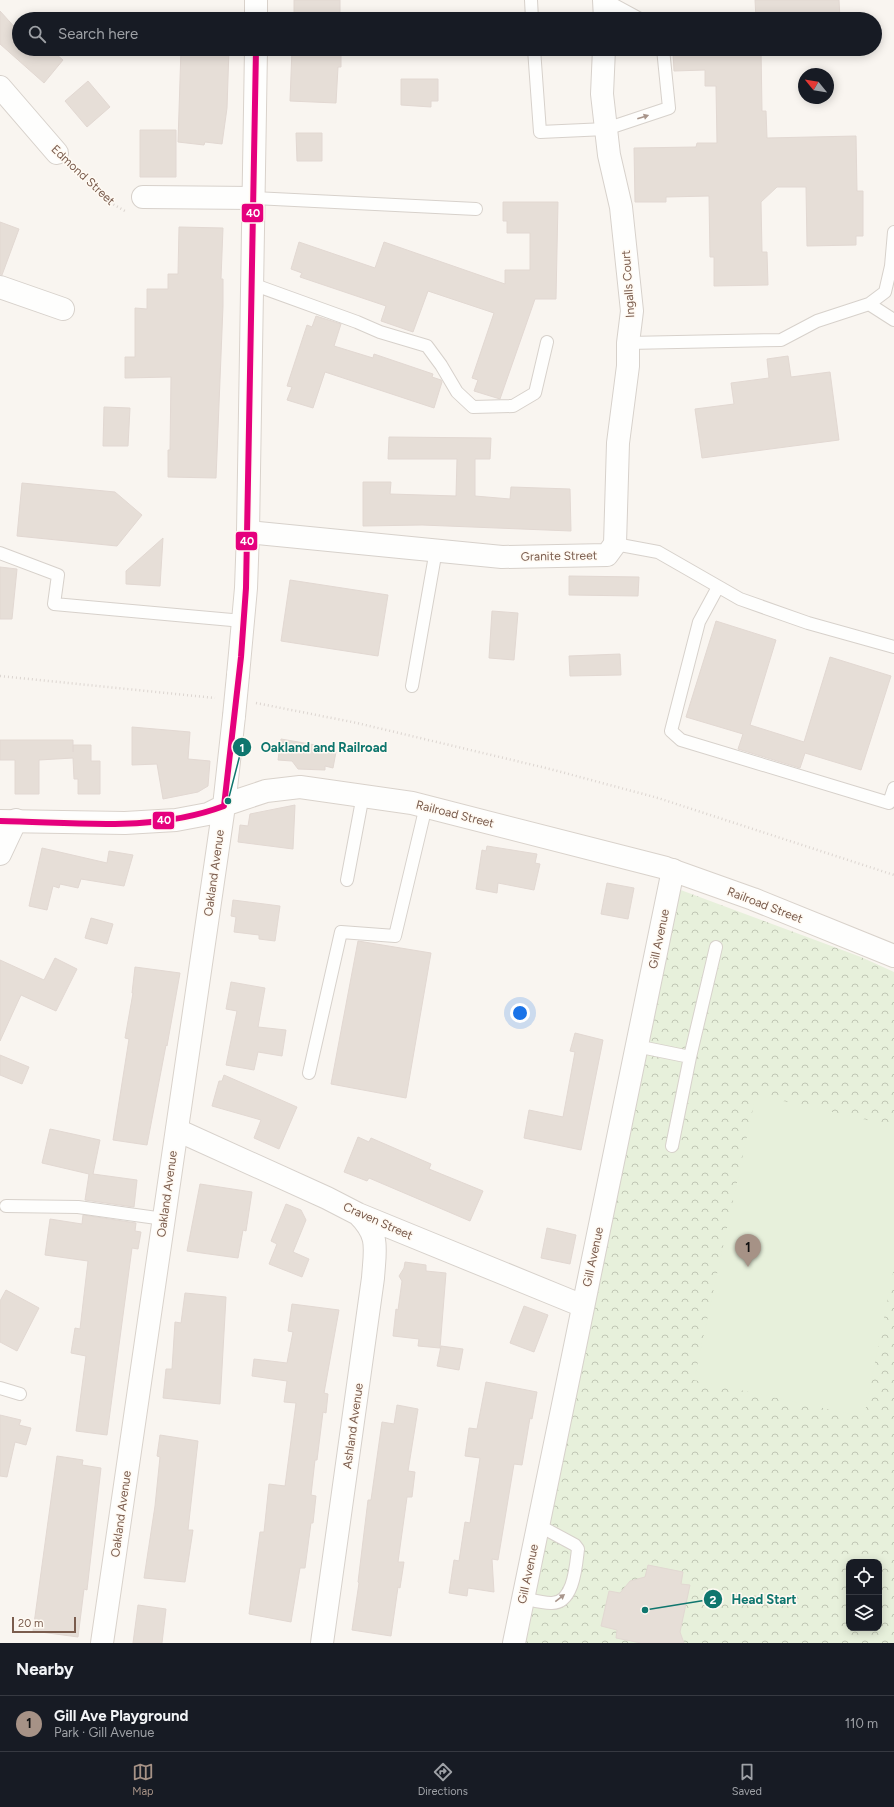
<!DOCTYPE html>
<meta charset="utf-8">
<style>
:root{--surface:#171b24;--page:#242831;--text:#f1f3f6;--muted:#9ea1a6;--line:#363941;--accent:#a69286}
body{margin:0;font-family:Figtree,sans-serif;background:var(--page);color:var(--text)}
.controls{position:absolute;right:12px;bottom:12px;display:grid;overflow:hidden;border-radius:8px;box-shadow:0 2px 10px #0003}
.controls button{width:36px;height:36px;display:grid;place-items:center;padding:0;border:0;border-bottom:1px solid var(--line);background:var(--surface);color:var(--text);font:20px sans-serif}
.compass{position:absolute;left:798px;top:68px;width:36px;height:36px;border-radius:50%;background:var(--surface);box-shadow:0 2px 10px #0003;rotate:300deg}
.scale{position:absolute;left:12px;bottom:10px;width:64px;box-sizing:border-box;padding-left:4px;border:2px solid #7a5c4d;border-top:0;font-size:11px;line-height:14px;white-space:nowrap;color:#7a5c4d;-webkit-text-stroke:3px #fffaf3;paint-order:stroke}
.you{position:absolute;left:520px;top:1013px;width:14px;height:14px;margin:-10px;border:3px solid #fff;border-radius:50%;background:#1a73e8;box-shadow:0 0 0 6px #1a73e833}
.badge{display:grid;place-items:center;width:26px;height:26px;border-radius:50%;background:var(--accent);color:#111;font-size:13px;font-weight:700}
.pin{position:absolute;translate:-50% -33px;filter:drop-shadow(0 1px 2px #0008)}
.pin::after{content:'';position:absolute;top:21px;width:14px;height:12px;background:inherit;clip-path:polygon(0 0,100% 0,50% 100%)}
.list{margin:0;padding:0;list-style:none}
h2{display:flex;justify-content:space-between;align-items:center;height:52px;margin:0;padding:0 16px;font-size:17px}
h2 small{font-size:13px;font-weight:400;color:var(--muted)}
.list li{display:grid;grid-template-columns:26px 1fr auto;gap:12px;align-items:center;box-sizing:border-box;height:56px;padding:0 16px;border-top:1px solid var(--line)}
.list b{display:block;font-size:15px;white-space:nowrap}
.list p{margin:0;font-size:13px;white-space:nowrap;color:var(--muted)}
.list em{font-size:13px;font-style:normal;color:var(--muted)}
.icon{flex:none;width:22px;height:22px;fill:none;stroke:currentColor;stroke-width:2;stroke-linecap:round;stroke-linejoin:round}
.map{position:relative;flex:none;width:894px;height:1643px;overflow:hidden}
.search{position:absolute;background:var(--surface);box-shadow:0 2px 10px #0003;left:12px;right:12px;top:12px;height:44px;display:flex;align-items:center;gap:10px;box-sizing:border-box;padding:0 14px;border-radius:22px;color:var(--muted);font-size:15px}
.sheet{height:108px;background:var(--surface)}
nav{display:flex;justify-content:space-around;align-items:center;box-sizing:border-box;height:56px;border-top:1px solid var(--line);background:var(--surface);font-size:11px;color:var(--muted)}
nav a{display:grid;justify-items:center;gap:2px}
nav .on{color:var(--accent)}
.map>svg:first-child{display:block}
</style>
<div class="map">
<svg width="894" height="1643" viewBox="0 0 894 1643">
<defs>
<pattern id="park-crowns" width="20" height="18" patternUnits="userSpaceOnUse"><rect width="20" height="18" fill="#e7f0db"/><path d="M2 6a3 3 0 1 1 6 0M12 15a3 3 0 1 1 6 0" fill="none" stroke="#c0c6b4"/></pattern>
</defs>
<rect width="100%" height="100%" fill="#f9f5f0"/>
<!-- park -->
<path fill="url(#park-crowns)" fill-rule="evenodd" d="M678 889 861 957 894 972V1643H526ZM849 1562H879V1628H849Z"/>
<!-- garden -->
<path fill="#e7f0db" d="M756 1095 894 1126V1268L864 1417 694 1380Z"/>
<!-- building -->
<path fill="#e6ded7" stroke="#e2d8d2" d="M294 0H340V19H294Z
M755 0H839L840 19H756Z
M0 11 19 32V49H50L63 60 44 83 0 44Z
M181 49H229L227 108 222 144 205 142 204 145 178 142Z
M292 49H341V67H338L336 103 290 101Z
M706 49H761L762 111H766L767 138 856 136 857 191H863V236H856V245L807 246 806 187H777L761 202 762 252H767L768 285 714 286V257H710L709 196 666 197V202H635L634 148 696 147 697 143H717L716 86H705V70L674 71 673 52H706Z
M401 79H438V101H431V107L401 105Z
M88 81 110 107 87 127 65 101Z
M140 130H176V177H140Z
M296 133H322V161H297Z
M503 202H558L556 299H535L500 399 474 391 478 380 472 378 494 313 428 291 413 332 381 321 386 306 300 277 302 273 291 269 299 242 375 268 384 242 505 284V270H530V233H507V221H503Z
M0 222 19 229 2 275 0 274Z
M179 227 223 228 221 279H223V306L216 478 168 477V450H170L171 377 125 378V357H135V308L147 309V289H168V274H178Z
M316 316 341 324 334 346 373 358 374 354 433 374 432 377 441 380 442 382 434 408 325 372 313 408 287 400 292 387 287 386 307 325 312 327Z
M788 356 791 377 830 372 839 440 702 458 695 409 734 404 731 383 769 378 767 359Z
M104 407 130 408 128 446H103Z
M389 437 491 438 490 459H475V496L510 499 511 487 570 489 571 531 422 525 363 526V482H391L390 494 456 496 457 459H388Z
M22 483 115 492 142 515 117 546 17 536Z
M163 538 160 586 126 584V571Z
M0 567 17 569 12 619H0Z
M569 576 639 577 638 596 569 595Z
M290 580 388 595 378 656 281 641Z
M492 611 518 613 514 660 489 658Z
M716 621 776 640 750 725 804 742 830 657 891 676 861 770 805 753 800 768 738 749 743 734 686 717Z
M620 654 621 675 570 676 569 656Z
M132 727 190 732 188 759 210 761 208 786 198 792 163 799 157 764 132 765Z
M281 739 327 747 326 750 336 752 333 768 325 766V770L298 769 292 761 278 760Z
M0 740H73V752V745H91V761H100V794H78V779H74L73 758 39 760V794H15V760H0Z
M295 805 293 849 238 842 240 825 248 826 250 814Z
M487 846 537 854 535 863 540 864 534 890 498 883 497 893 476 889 482 850 486 851Z
M42 848 107 863 109 851 133 855 124 886 81 879 78 888 60 884 59 888 53 886 47 910 29 906Z
M607 883 634 888 628 919 601 914Z
M233 900 280 906 275 941 259 939V935L234 932 236 917 231 916Z
M91 918 113 924 107 944 85 938Z
M358 941 431 953 406 1098 331 1084Z
M55 958 77 969 56 1011 21 995 0 1041V960L44 980Z
M135 967 180 973 167 1046 166 1045 147 1145 113 1140 129 1039 125 1038 133 993H132Z
M231 982 265 988 258 1027 286 1030 282 1056 258 1052 254 1070 226 1065 237 1011 226 1009Z
M575 1033 603 1040 581 1150 524 1138 529 1110 563 1117 575 1052 570 1051Z
M0 1055 29 1067 22 1084 0 1075Z
M224 1075 297 1107 279 1149 254 1138 261 1120 212 1106 219 1081H222Z
M50 1129 100 1140 93 1174 137 1180 134 1207 85 1200 89 1174 42 1163Z
M358 1137 369 1142 371 1138 431 1164 429 1169 483 1191 470 1221 369 1178 367 1181 344 1172Z
M200 1184 252 1192 246 1231 243 1230 238 1258 187 1251Z
M286 1204 301 1210 306 1220 293 1252 309 1259 302 1277 269 1264 277 1244 271 1241Z
M83 1215 136 1223 135 1231 141 1232 138 1249 132 1248 107 1435 76 1431 86 1356 71 1353 75 1328 80 1329 88 1261 45 1255 50 1219 82 1224Z
M547 1228 576 1235 570 1264 541 1258Z
M405 1262 426 1265V1271L446 1273 440 1348 418 1346 419 1339 393 1336 396 1309 398 1310 402 1281 399 1276 404 1268Z
M6 1290 39 1308 17 1351 0 1342V1301Z
M185 1293 226 1297 220 1404 163 1398 166 1369H172L175 1322 181 1323Z
M292 1304 339 1310 324 1393 328 1394 326 1413 323 1412 317 1460H315L311 1495 316 1496 313 1523H311L305 1568H300L291 1622 249 1614 260 1532H264L269 1484 285 1486 296 1403 284 1402 287 1381 252 1376 254 1359 287 1363 293 1332 288 1331Z
M524 1306 548 1315 534 1352 510 1343Z
M441 1346 463 1349 459 1370 437 1366Z
M486 1382 537 1392 532 1419 530 1418 522 1465 514 1464 498 1560 492 1559 494 1592 468 1588 467 1596 449 1593 454 1560 459 1561 465 1522 470 1523 480 1458 465 1456 469 1428 477 1429Z
M397 1405 418 1409 408 1471 415 1472 412 1497H407L398 1562H404L400 1588 398 1587 391 1636 352 1630 359 1583 358 1582 368 1500H371L382 1422 394 1424Z
M0 1415 21 1420 19 1425 31 1428 26 1445 15 1442 7 1477 0 1476Z
M160 1435 198 1441 188 1530H193L185 1582 144 1578 155 1506 160 1457 157 1456Z
M57 1456 83 1460 82 1465 101 1468 87 1590 84 1589 78 1637 33 1631Z
M648 1565 683 1572 681 1584 690 1585 680 1632 684 1643H641L616 1638 617 1630 601 1626 609 1591 620 1593 630 1581 645 1577Z
M138 1605 166 1609 162 1643H133Z"/>
<g fill="none" stroke-linecap="round" stroke-linejoin="round">
<defs>
<path id="lane" d="M531 0 532 19
M605 0 640 19
M534 49 540 132 606 129 669 108 663 49
M253 198 476 209
M252 284 357 322 380 332 427 346 441 365 457 392 473 407 513 406 535 393 547 342
M869 304 894 320
M628 343 781 340 817 321 869 304 885 292 891 266 894 232
M615 544 658 552 740 599 808 623 894 647
M0 553 58 575 54 604 243 621
M718 587 699 622 671 731 681 740 889 803 894 788
M412 686 436 550
M347 880 363 795
M636 1046 690 1057 716 947
M309 1073 341 932 395 936 426 806
M672 1146 690 1057
M6 1206 78 1207 164 1219
M0 1388 20 1394
M523 1598C532 1600 542 1603 551 1603 574 1604 576 1565 578 1549L575 1545 538 1525"/>
<path id="street" d="M604 0 605 19
M0 87 57 153
M143 197 253 198
M0 287 63 309
M248 532 502 557 607 555 615 544 618 443 628 366V343L632 311 621 207 609 155 602 94 604 49
M0 854 16 820
M177 1130 327 1198 358 1214 583 1306
M322 1643 373 1278C375 1248 380 1236 358 1214
M514 1643 673 870"/>
<path id="secondary" d="M256 19V0
M238 675 246 588 248 532 256 49
M0 821 125 823 176 820 208 814 230 803 266 791 300 787 412 803 666 868 753 899 894 956
M102 1643 224 806 234 716"/>
</defs>
<!-- lane casing -->
<use href="#lane" stroke="#d7d1cb" stroke-width="14"/>
<!-- street casing -->
<use href="#street" stroke="#d7d1cb" stroke-width="24"/>
<!-- secondary casing -->
<use href="#secondary" stroke="#d9d2cb" stroke-width="24"/>
<!-- path -->
<path stroke="#dcd5d0" stroke-width="2.5" stroke-dasharray="1 3" stroke-linecap="butt" d="M72 167 109 202 125 211
M0 676 215 698
M256 703 357 723 550 769 658 798 894 875"/>
<!-- lane -->
<use href="#lane" stroke="#fefefd" stroke-width="12"/>
<!-- street -->
<use href="#street" stroke="#fefefd" stroke-width="22"/>
<!-- secondary -->
<use href="#secondary" stroke="#fefefd" stroke-width="22"/>
<defs>
<path id="secondary-bridge" d="M234 716 238 675"/>
</defs>
<!-- secondary-bridge casing -->
<use href="#secondary-bridge" stroke="#d9d2cb" stroke-width="24" stroke-linecap="butt"/>
<!-- secondary-bridge -->
<use href="#secondary-bridge" stroke="#fefefd" stroke-width="22"/>
<defs>
<path id="bus-1" d="M0 821C75 822 152 833 224 806L241 657 246 588 256 49"/>
</defs>
<!-- bus-1 casing -->
<use href="#bus-1" stroke="#fffaf3" stroke-width="9"/>
<!-- bus-1 -->
<use href="#bus-1" stroke="#e5007d" stroke-width="6"/>
</g>
<!-- one-way arrows -->
<defs><path id="oneway-solid" d="M-6-.8H1V-3.2L6.5 0L1 3.2V.8H-6Z"/></defs>
<g fill="#a8958b">
<use href="#oneway-solid" transform="translate(643 117) rotate(-18)"/>
<use href="#oneway-solid" transform="translate(560 1598) rotate(-38)"/>
</g>
<g text-anchor="middle" dominant-baseline="central" stroke-width="3" stroke-linejoin="round" paint-order="stroke">
<!-- street labels -->
<g font-size="12" fill="#7a5c4d" stroke="#fffaf3">
<text transform="translate(83 175) rotate(43)">Edmond Street</text>
<text transform="translate(628 284) rotate(-94)">Ingalls Court</text>
<text transform="translate(559 556) rotate(-1)">Granite Street</text>
<text transform="translate(455 814) rotate(14)">Railroad Street</text>
<text transform="translate(214 873) rotate(-82)">Oakland Avenue</text>
<text transform="translate(765 905) rotate(21)">Railroad Street</text>
<text transform="translate(659 939) rotate(-78)">Gill Avenue</text>
<text transform="translate(167 1194) rotate(-82)">Oakland Avenue</text>
<text transform="translate(378 1221) rotate(24)">Craven Street</text>
<text transform="translate(593 1257) rotate(-78)">Gill Avenue</text>
<text transform="translate(353 1426) rotate(-82)">Ashland Avenue</text>
<text transform="translate(121 1514) rotate(-82)">Oakland Avenue</text>
<text transform="translate(528 1574) rotate(-78)">Gill Avenue</text>
</g>
</g>
<!-- callouts -->
<path fill="none" stroke="#0f766e" stroke-width="1.5" d="M228 801L242 747M645 1610L713 1599"/>
<g fill="#0f766e" stroke="#fffaf3" stroke-width="1.5">
<circle cx="228" cy="801" r="4"/>
<circle cx="645" cy="1610" r="4"/>
<circle cx="242" cy="747" r="10"/>
<circle cx="713" cy="1599" r="10"/>
</g>
<g font-size="12" text-anchor="middle" font-weight="bold" fill="#fff">
<text x="242" y="752">1</text>
<text x="713" y="1604">2</text>
</g>
<g font-size="13" text-anchor="middle" font-weight="bold" fill="#0f766e" stroke="#fffaf3" stroke-width="3" stroke-linejoin="round" paint-order="stroke">
<text x="324" y="752">Oakland and Railroad</text>
<text x="764" y="1604">Head Start</text>
</g>
<g stroke="#fffaf3" stroke-width="1.5">
<rect x="241" y="203" width="23" height="20" rx="4" fill="#e5007d"/>
<rect x="235" y="531" width="23" height="20" rx="4" fill="#e5007d"/>
<rect x="152" y="811" width="23" height="19" rx="4" fill="#e5007d"/>
</g>
<g font-size="11" text-anchor="middle" font-weight="bold" fill="#fff">
<text x="253" y="217">40</text>
<text x="247" y="545">40</text>
<text x="164" y="824">40</text>
</g>
</svg>
<div class="controls">
<button><svg class="icon" aria-label="locate" viewBox="0 0 24 24"><circle cx="12" cy="12" r="6"/><path d="M12 2v4M12 18v4M2 12h4M18 12h4"/></svg></button>
<button><svg class="icon" aria-label="layers" viewBox="0 0 24 24"><path d="M12 4l9 5-9 5-9-5zM3 14l9 5 9-5"/></svg></button>
</div>
<svg class="compass" viewBox="-18 -18 36 36"><path d="M0-13l5 13h-10z" fill="#e53935"/><path d="M0 13l5-13h-10z" fill="#9ea1a6"/></svg>
<div class="scale">20 m</div>
<div class="you"></div>
<div class="pin badge" style="left:748px;top:1267px">1</div>
<div class="search"><svg class="icon" aria-label="search" viewBox="0 0 24 24"><circle cx="10" cy="10" r="6"/><path d="M15 15l6 6"/></svg>Search here</div>
</div>
<section class="sheet">
<h2>Nearby<small></small></h2>
<ul class="list">
<li><span class="badge">1</span><div><b>Gill Ave Playground</b><p>Park · Gill Avenue</p></div><em>110 m</em></li>
</ul>
</section>
<nav>
<a class="on"><svg class="icon" aria-label="map" viewBox="0 0 24 24"><path d="M3 6l6-2 6 2 6-2v14l-6 2-6-2-6 2zM9 4v14M15 6v14"/></svg>Map</a>
<a><svg class="icon" aria-label="directions" viewBox="0 0 24 24"><path d="M12 3l9 9-9 9-9-9zM9 14v-3h6M13 9l2 2-2 2"/></svg>Directions</a>
<a><svg class="icon" aria-label="saved" viewBox="0 0 24 24"><path d="M7 4h10v16l-5-4-5 4z"/></svg>Saved</a>
</nav>
